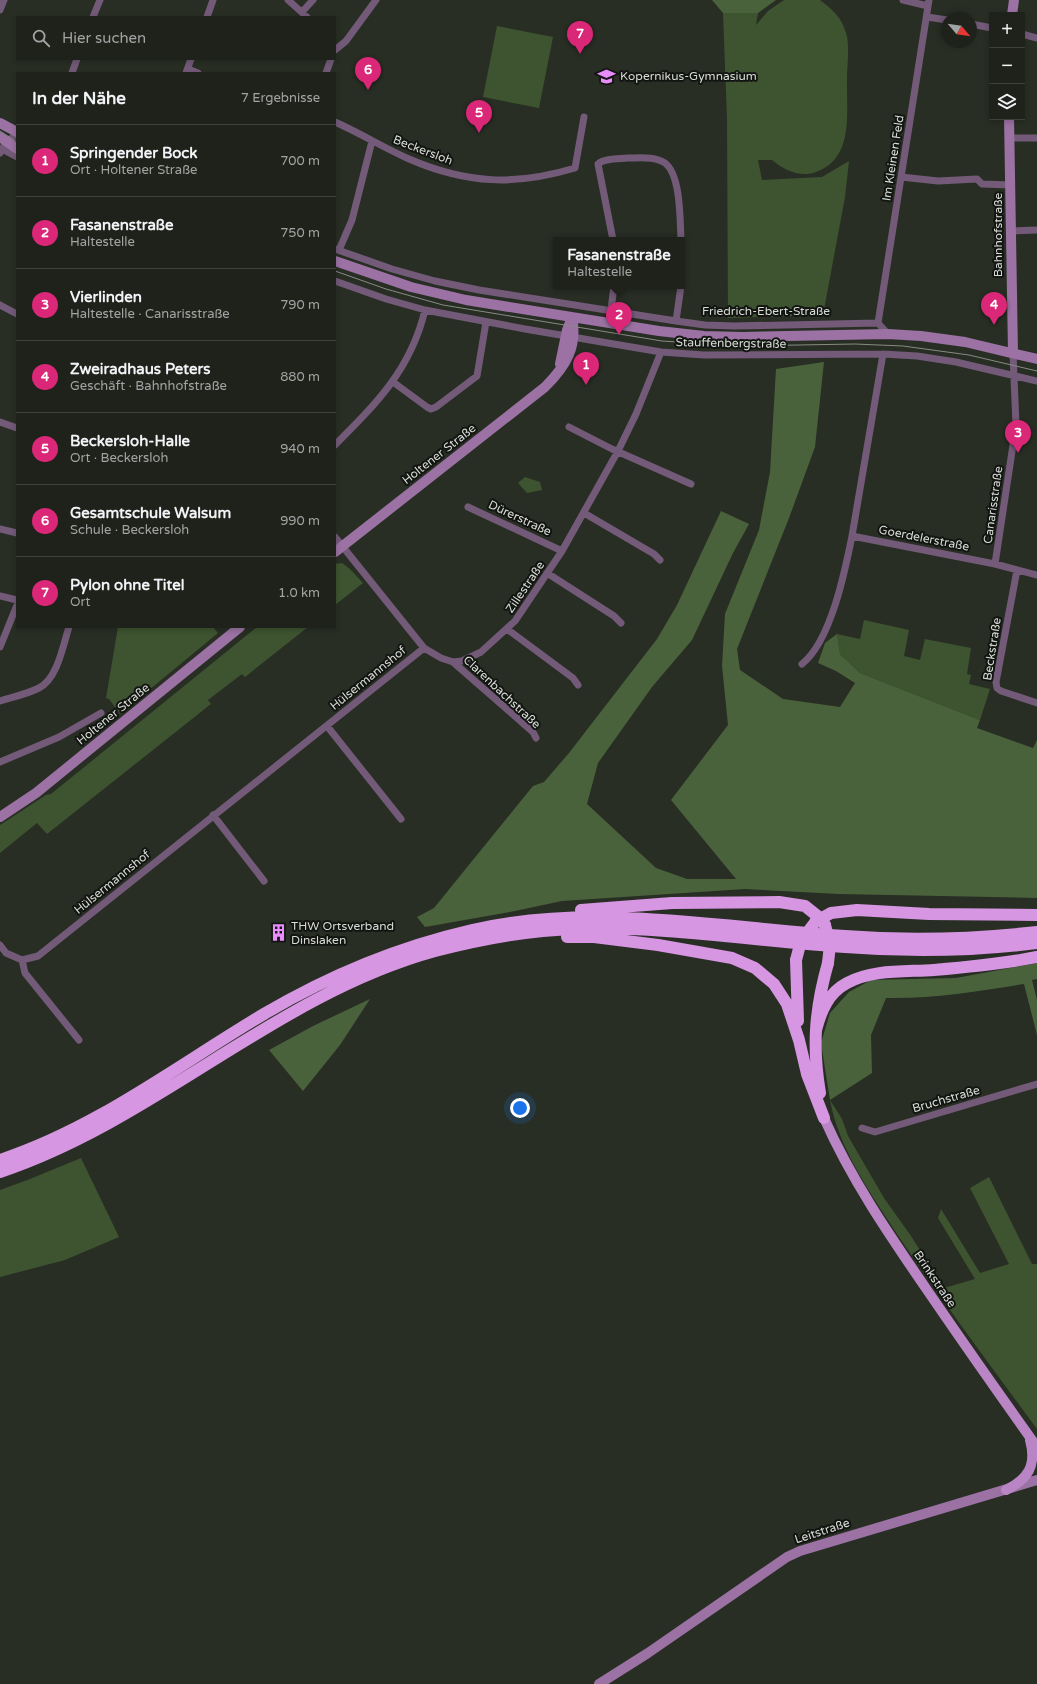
<!DOCTYPE html>
<html lang="de">
<meta charset="utf-8">
<style>
:root{--surface:#1e221b;--page:#2b2f28;--text:#f1f3f6;--muted:#a1a4a3;--line:#3c3f3a;--accent:#db2777}
body{margin:0;font-family:"Varela Round",sans-serif;background:var(--page);color:var(--text)}
.controls{position:absolute;right:12px;top:12px;display:grid;overflow:hidden;border-radius:0px;box-shadow:0 2px 6px #0003}
.controls button{width:36px;height:36px;display:grid;place-items:center;padding:0;border:0;border-bottom:1px solid var(--line);background:var(--surface);color:var(--text);font:20px sans-serif}
.compass{position:absolute;left:941px;top:12px;width:36px;height:36px;border-radius:50%;background:var(--surface);box-shadow:0 2px 6px #0003;rotate:119deg}
.you{position:absolute;left:520px;top:1108px;width:14px;height:14px;margin:-10px;border:3px solid #fff;border-radius:50%;background:#1a73e8;box-shadow:0 0 0 6px #1a73e833}
.badge{display:grid;place-items:center;width:26px;height:26px;border-radius:50%;background:var(--accent);color:#fff;font-size:13px;font-weight:700}
.pin{position:absolute;translate:-50% -33px;filter:drop-shadow(0 1px 2px #0008)}
.pin::after{content:'';position:absolute;top:21px;width:14px;height:12px;background:inherit;clip-path:polygon(0 0,100% 0,50% 100%)}
.popup{position:absolute;left:553px;top:237px;width:132px;height:52px;box-sizing:border-box;display:grid;place-content:center;border-radius:0px;background:var(--surface);filter:drop-shadow(0 1px 3px #0005);font-size:13px;white-space:nowrap;color:var(--muted)}
.popup b{font-size:15px;color:var(--text)}
.popup::after{content:'';position:absolute;left:50%;top:100%;margin-left:-8px;border:8px solid transparent;border-top-color:var(--surface)}
.list{margin:0;padding:0;list-style:none}
h2{display:flex;justify-content:space-between;align-items:center;height:52px;margin:0;padding:0 16px;font-size:17px}
h2 small{font-size:13px;font-weight:400;color:var(--muted)}
.list li{display:grid;grid-template-columns:26px 1fr auto;gap:12px;align-items:center;box-sizing:border-box;height:72px;padding:0 16px;border-top:1px solid var(--line)}
.list b{display:block;font-size:15px;white-space:nowrap}
.list p{margin:0;font-size:13px;white-space:nowrap;color:var(--muted)}
.list em{font-size:13px;font-style:normal;color:var(--muted)}
.icon{flex:none;width:22px;height:22px;fill:none;stroke:currentColor;stroke-width:2;stroke-linecap:round;stroke-linejoin:round}
.map{position:relative;flex:none;width:1037px;height:1684px;overflow:hidden}
.search{position:absolute;background:var(--surface);box-shadow:0 2px 6px #0003;left:16px;top:16px;width:320px;height:44px;display:flex;align-items:center;gap:10px;box-sizing:border-box;padding:0 14px;border-radius:0px;color:var(--muted);font-size:15px}
.panel{position:absolute;background:var(--surface);box-shadow:0 2px 6px #0003;left:16px;top:72px;width:320px;height:556px;border-radius:0px}
.map>svg:first-child{display:block}
</style>
<div class="map">
<svg width="1037" height="1684" viewBox="0 0 1037 1684">
<rect width="100%" height="100%" fill="#282e24"/>
<!-- green -->
<path fill="#3e5430" d="M784 0H820C832 9 842 18 846 33 850 44 847 66 847 78 846 111 855 158 816 172 800 178 784 170 772 160H758L762 180 822 177 849 161 845 197 823 315 728 318 727 119 723 13H758L756 25 768 11Z
M497 26 553 37 539 108 483 97Z
M525 477 540 482 542 490 527 493 518 483Z
M342 563 350 569 363 583 335 605V564Z
M864 620 909 630 904 656 920 660 925 639 971 648 967 674 971 675 969 684 990 689 980 720 860 673 840 654 837 634 860 639Z
M118 627H213L218 633 120 714 109 699 106 698Z
M257 627H308L245 677 242 674 208 700 211 704 47 834 37 823 0 853V825L46 795 51 794Z
M830 1100 842 1119 848 1136 884 1198 911 1236 944 1288 975 1279 938 1218 941 1209 980 1273 1009 1264 970 1188 989 1177 1032 1264H1037V1429C990 1365 943 1302 899 1237 872 1195 839 1150 830 1100Z
M81 1158 119 1237 65 1260 0 1277V1190L30 1179Z"/>
<!-- forest -->
<path fill="#4a623c" d="M712 0H776L758 13H723Z
M824 362 815 447 789 518 737 649 740 670 783 699 840 707 855 683 836 671 818 663 825 643 837 634 840 654 860 673 980 720 977 728 1033 748 1037 740V898L839 894 745 889 562 901 515 911 425 927 417 917 434 908 533 786 544 782 569 753 657 639 677 605 721 511 749 524 733 553 692 640 652 687 598 763 587 804 656 868 687 879H736L671 800 728 725 722 666 725 614 759 530 770 472 776 369Z
M1037 963V979L1032 980 1037 1000V1035L1024 984C978 991 933 999 886 998L871 1035 872 1073 830 1100 821 1043 830 1013 849 992 871 980 956 978Z
M370 999 340 1045 303 1091 269 1050 313 1026Z"/>
<g fill="none" stroke-linecap="round" stroke-linejoin="round">
<!-- street -->
<path stroke="#735a78" stroke-width="7" d="M288 0 307 17
M903 0 928 6
M0 10 4 0
M302 12 313 0
M93 17 100 0
M207 17 213 0
M927 17 947 20
M971 24 992 28
M1022 34 1037 38
M335 50 346 41 376 0
M188 69 198 73
M72 73 77 59
M186 73 191 59
M326 73 331 59
M335 122C360 133 384 148 409 159 467 184 515 186 575 168L584 117
M1009 138H1037
M2 149 17 157
M0 153 6 142 17 134
M901 177 938 181 977 179 982 184 1011 185
M1012 231 1037 230
M613 240 598 164C604 158 620 159 628 158 639 158 655 156 665 163 681 175 680 221 681 240
M335 249 392 269 435 281 479 290 676 321 705 325 734 326 878 323 888 334
M339 250 352 220 372 141
M335 281 386 299 425 310 525 329 661 352 704 355 883 354 917 356 956 362 1037 381
M0 305 17 314
M611 310 614 286
M676 321 681 286
M878 323 929 0
M883 354 852 536 995 564 1037 575
M393 382 427 407 431 409 436 407 477 376 486 322
M0 422 17 428
M569 427 612 449 691 484
M335 445C377 403 411 369 425 310
M468 507 562 551
M584 513 654 554 660 560
M0 529 17 533
M335 537 424 648 441 658 453 662 462 661 481 652 515 621 562 551 618 451 636 414 661 352
M995 564 1016 425 1013 353
M1017 570 996 682 997 688 1001 691 1037 703
M547 573 614 616 621 623
M0 596 17 600
M507 629 573 678 578 685
M0 647 17 605
M453 662 533 732 536 738
M802 664C831 641 845 571 852 536
M0 701C13 697 27 694 39 688 58 678 63 645 69 627
M327 726 401 819
M0 762 59 737 101 713
M213 815 264 881
M0 945 6 953 22 960 38 956 424 648
M22 960 25 973 79 1040
M862 1128 875 1132 1037 1084"/>
<!-- secondary -->
<path stroke="#9b72a3" stroke-width="10" d="M1012 15 1014 0
M1009 117 1013 353
M0 123 17 132
M0 137 17 149
M335 261 411 287 466 300 659 331 704 336 743 337 888 334 921 336 965 342 1037 359
M560 364 567 330 572 317
M335 552 545 387C566 366 578 347 572 317
M0 817 36 793 240 627
M599 1684 648 1653 787 1557 800 1551 1037 1480"/>
<!-- primary -->
<path stroke="#ba85c4" stroke-width="10" d="M824 1118C851 1179 888 1233 925 1287 962 1341 999 1394 1037 1447
M1006 1490C1028 1479 1037 1466 1030 1440"/>
<!-- highway -->
<path stroke="#d696e2" stroke-width="12" d="M581 910 672 903 779 902 805 906 820 918 825 925
M815 922 831 913 857 910 929 914 1037 915
M567 937H594L658 945 732 958 755 968 774 984 787 1004 799 1040 807 1074 824 1118
M796 960 798 1021
M816 1030C821 1011 828 993 847 983 873 969 905 972 934 970 969 967 1003 964 1037 957
M820 1093C812 1046 815 1009 828 963
M0 1160C97 1128 178 1065 264 1014 330 975 398 947 472 930 596 902 721 928 845 936 909 941 973 939 1037 932
M0 1172C156 1120 275 995 435 951 481 939 528 930 576 929 666 926 755 941 845 947 909 952 973 951 1037 943"/>
<!-- tram -->
<path stroke="#878c83" stroke-width="1" d="M0 131 17 142
M335 271 386 289 443 305 662 341 741 346 855 344 903 346 969 355 1037 371"/>
<!-- highway-bridge -->
<path stroke="#d696e2" stroke-width="12" d="M825 925 830 945 828 963
M796 960 801 941 813 925"/>
</g>
<!-- icons -->
<defs>
<symbol id="school-bare" viewBox="-9 -9 18 18"><path d="M0-5L7-2L0 1L-7-2ZM-4 1L0 2.5L4 1V4Q0 6-4 4Z" fill="#ea8dfc" stroke="#121511" stroke-width="2.5" paint-order="stroke"/></symbol>
<symbol id="building-bare" viewBox="-9 -9 18 18"><path d="M-4-6H4V6H1V3H-1V6H-4ZM-2.5-4.3h1.7v1.8h-1.7ZM.8-4.3h1.7v1.8H.8ZM-2.5-1h1.7V.8h-1.7ZM.8-1h1.7V.8H.8Z" fill="#ea8dfc" stroke="#121511" stroke-width="2.5" paint-order="stroke"/></symbol>
</defs>
<g fill-rule="evenodd">
<use href="#school-bare" x="594" y="64" width="25" height="25"/>
<use href="#building-bare" x="266" y="920" width="25" height="25"/>
</g>
<g text-anchor="middle" dominant-baseline="central" stroke-width="4" stroke-linejoin="round" paint-order="stroke">
<!-- poi labels -->
<g font-size="12" fill="#d8dcd5" stroke="#121511" text-anchor="start">
<text x="620" y="76">Kopernikus-Gymnasium</text>
<text x="291" y="926">THW Ortsverband<tspan x="291" dy="14">Dinslaken</tspan></text>
</g>
<!-- street labels -->
<g font-size="12" fill="#d8dcd5" stroke="#121511">
<text transform="translate(423 150) rotate(21)">Beckersloh</text>
<text transform="translate(893 158) rotate(-81)">Im Kleinen Feld</text>
<text transform="translate(998 235) rotate(-90)">Bahnhofstraße</text>
<text x="766" y="311">Friedrich-Ebert-Straße</text>
<text transform="translate(731 343) rotate(1)">Stauffenbergstraße</text>
<text transform="translate(439 454) rotate(-38)">Holtener Straße</text>
<text transform="translate(993 505) rotate(-82)">Canarisstraße</text>
<text transform="translate(520 518) rotate(25)">Dürerstraße</text>
<text transform="translate(924 538) rotate(11)">Goerdelerstraße</text>
<text transform="translate(525 587) rotate(-56)">Zillestraße</text>
<text transform="translate(992 649) rotate(-81)">Beckstraße</text>
<text transform="translate(368 678) rotate(-39)">Hülsermannshof</text>
<text transform="translate(502 692) rotate(43)">Clarenbachstraße</text>
<text transform="translate(113 714) rotate(-39)">Holtener Straße</text>
<text transform="translate(112 882) rotate(-39)">Hülsermannshof</text>
<text transform="translate(946 1099) rotate(-16)">Bruchstraße</text>
<text transform="translate(935 1279) rotate(56)">Brinkstraße</text>
<text transform="translate(822 1531) rotate(-18)">Leitstraße</text>
</g>
</g>
</svg>
<div class="controls">
<button>+</button>
<button>−</button>
<button><svg class="icon" aria-label="layers" viewBox="0 0 24 24"><path d="M12 4l9 5-9 5-9-5zM3 14l9 5 9-5"/></svg></button>
</div>
<svg class="compass" viewBox="-18 -18 36 36"><path d="M0-13l5 13h-10z" fill="#e53935"/><path d="M0 13l5-13h-10z" fill="#a1a4a3"/></svg>
<div class="you"></div>
<div class="pin badge" style="left:586px;top:385px">1</div>
<div class="pin badge" style="left:619px;top:335px">2</div>
<div class="popup"><b>Fasanenstraße</b>Haltestelle</div>
<div class="pin badge" style="left:1018px;top:453px">3</div>
<div class="pin badge" style="left:994px;top:325px">4</div>
<div class="pin badge" style="left:479px;top:133px">5</div>
<div class="pin badge" style="left:368px;top:90px">6</div>
<div class="pin badge" style="left:580px;top:54px">7</div>
<div class="search"><svg class="icon" aria-label="search" viewBox="0 0 24 24"><circle cx="10" cy="10" r="6"/><path d="M15 15l6 6"/></svg>Hier suchen</div>
<section class="panel">
<h2>In der Nähe<small>7 Ergebnisse</small></h2>
<ul class="list">
<li><span class="badge">1</span><div><b>Springender Bock</b><p>Ort · Holtener Straße</p></div><em>700 m</em></li>
<li><span class="badge">2</span><div><b>Fasanenstraße</b><p>Haltestelle</p></div><em>750 m</em></li>
<li><span class="badge">3</span><div><b>Vierlinden</b><p>Haltestelle · Canarisstraße</p></div><em>790 m</em></li>
<li><span class="badge">4</span><div><b>Zweiradhaus Peters</b><p>Geschäft · Bahnhofstraße</p></div><em>880 m</em></li>
<li><span class="badge">5</span><div><b>Beckersloh-Halle</b><p>Ort · Beckersloh</p></div><em>940 m</em></li>
<li><span class="badge">6</span><div><b>Gesamtschule Walsum</b><p>Schule · Beckersloh</p></div><em>990 m</em></li>
<li><span class="badge">7</span><div><b>Pylon ohne Titel</b><p>Ort</p></div><em>1.0 km</em></li>
</ul>
</section>
</div>
